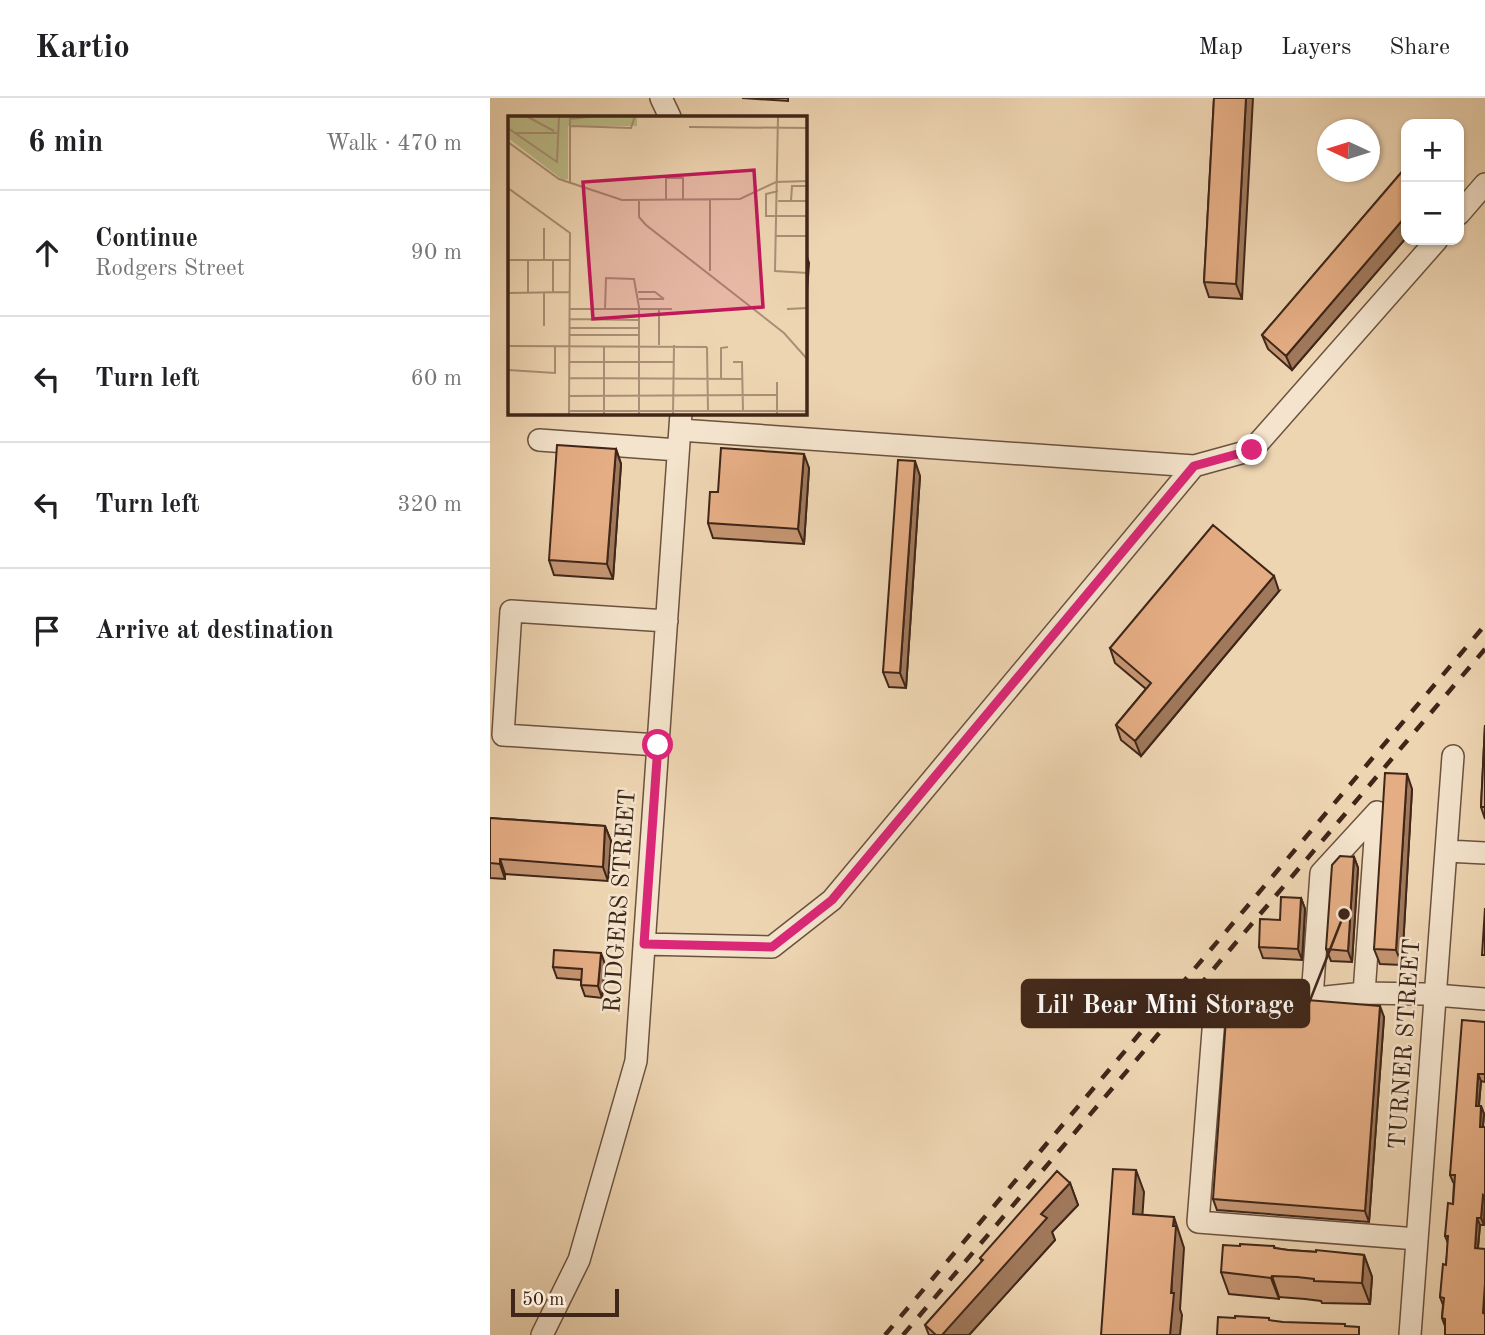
<!DOCTYPE html>
<meta charset="utf-8">
<style>
:root{--surface:#fff;--page:#f6f6f6;--text:#202124;--muted:#757577;--line:#e0e0e0}
body{margin:0;font-family:"Old Standard TT",serif;background:var(--page);color:var(--text)}
.controls{position:absolute;right:21px;top:21px;display:grid;overflow:hidden;border-radius:14px;box-shadow:0 2px 5px #0004}
.controls button{width:63px;height:63px;display:grid;place-items:center;padding:0;border:0;border-bottom:2px solid var(--line);background:var(--surface);color:var(--text);font:35px sans-serif}
.compass{position:absolute;left:827px;top:21px;width:63px;height:63px;border-radius:50%;background:var(--surface);box-shadow:0 2px 5px #0004;rotate:274deg}
.scale{position:absolute;left:21px;bottom:18px;width:108px;box-sizing:border-box;padding-left:7px;border:4px solid #3f2619;border-top:0;font-size:19px;line-height:24px;white-space:nowrap;color:#3f2619;-webkit-text-stroke:5px #f4e4cd;paint-order:stroke}
.stop{position:absolute;width:21px;height:21px;margin:-16px;border:5px solid #db2777;border-radius:50%;background:#fff}
.stop.end{background:#db2777;border-color:#fff;box-shadow:0 2px 7px #0008}
.list{margin:0;padding:0;list-style:none}
h2{display:flex;justify-content:space-between;align-items:center;height:91px;margin:0;padding:0 28px;font-size:30px}
h2 small{font-size:23px;font-weight:400;color:var(--muted)}
.list li{display:grid;grid-template-columns:46px 1fr auto;gap:21px;align-items:center;box-sizing:border-box;height:126px;padding:0 28px;border-top:2px solid var(--line)}
.list b{display:block;font-size:26px;white-space:nowrap}
.list p{margin:0;font-size:23px;white-space:nowrap;color:var(--muted)}
.list em{font-size:23px;font-style:normal;color:var(--muted)}
.icon{flex:none;width:38px;height:38px;fill:none;stroke:currentColor;stroke-width:2;stroke-linecap:round;stroke-linejoin:round}
.map{position:relative;flex:none;width:995px;height:1237px;overflow:hidden}
header{display:flex;align-items:center;gap:42px;box-sizing:border-box;height:98px;padding:0 35px;background:var(--surface);border-bottom:2px solid var(--line)}
header strong{font-size:33px}
nav{display:flex;gap:38px;margin-inline-start:auto;font-size:24px}
main{display:flex}
aside{flex:1;background:var(--surface)}
.map>svg:first-child{display:block}
</style>
<header>
<strong>Kartio</strong>
<nav><a>Map</a><a>Layers</a><a>Share</a></nav>
</header>
<main>
<aside>
<h2>6 min<small>Walk · 470 m</small></h2>
<ul class="list">
<li><svg class="icon" aria-label="ahead" viewBox="0 0 24 24"><path d="M12 20V5M6 11l6-6 6 6"/></svg><div><b>Continue</b><p>Rodgers Street</p></div><em>90 m</em></li>
<li><svg class="icon" aria-label="left" viewBox="0 0 24 24"><path d="M17 20v-9H6M10 6l-5 5 5 5"/></svg><div><b>Turn left</b></div><em>60 m</em></li>
<li><svg class="icon" aria-label="left" viewBox="0 0 24 24"><path d="M17 20v-9H6M10 6l-5 5 5 5"/></svg><div><b>Turn left</b></div><em>320 m</em></li>
<li><svg class="icon" aria-label="arrive" viewBox="0 0 24 24"><path d="M6 21V4h12l-3 4 3 4H6"/></svg><div><b>Arrive at destination</b></div></li>
</ul>
</aside>
<div class="map">
<svg width="995" height="1237" viewBox="0 0 995 1237">
<rect width="100%" height="100%" fill="#eed5b2"/>
<filter id="stains"><feTurbulence type="fractalNoise" baseFrequency=".00286" numOctaves="4"/><feColorMatrix values="0 0 0 0 .2 0 0 0 0 .09 0 0 0 0 .02 0 0 0 .5 -.17"/></filter>
<radialGradient id="worn" r=".72"><stop offset=".6" stop-color="#630" stop-opacity="0"/><stop offset="1" stop-color="#630" stop-opacity=".3"/></radialGradient>
<g fill="none" stroke-linecap="round" stroke-linejoin="round">
<defs>
<path id="minor" d="M171 0 180 19
M969 116 995 86
M190 332 704 368
M49 342 188 352
M168 647 13 637 21 513 177 523
M957 753 995 755
M154 846 282 849 342 802 704 368 762 352 947 142
M874 895 887 714
M822 900 831 775 887 714
M927 1141 708 1124 724 920 731 914 768 906 874 895 933 896 995 901
M52 1237 89 1162 146 963 191 315
M920 1237 963 658"/>
</defs>
<!-- minor casing -->
<use href="#minor" stroke="#6b523f" stroke-width="24"/>
<!-- minor -->
<use href="#minor" stroke="#f4e4cd" stroke-width="21"/>
<!-- rail -->
<path stroke="#3f2619" stroke-width="4.5" stroke-dasharray="12 12" stroke-linecap="butt" d="M395 1237 995 527
M413 1237 995 551"/>
</g>
<!-- wall -->
<path fill="#c59572" stroke="#3f2619" stroke-width="2" d="M252 0H298V3Z
M724 0 752 201 719 199 714 184Z
M916 69V140L802 272 778 251 772 237Z
M126 351 131 366 123 481 64 477 59 462Z
M319 370 314 446 223 440 218 425 228 394Z
M430 378 416 590 399 589 393 574Z
M789 493 651 658 631 642 626 627 656 591 625 565 620 550Z
M995 627V721L991 709Z
M922 691 912 867 890 866 884 851Z
M0 720 115 728 121 743 118 783 15 776V781L0 780Z
M864 759 868 770 862 864 841 863 836 851Z
M811 800 815 811 812 862 773 860 769 849 790 822Z
M115 866 112 900 95 898 91 887V882L67 880 63 869Z
M894 919 879 1124 727 1112 723 1101 805 927Z
M995 924V984L991 983 989 1008H991L994 1016 993 1029H995V1112L994 1127H990L988 1150 955 1228 952 1220 953 1207 950 1199 956 1167 958 1145 955 1138 963 1106 964 1084H963L960 1077Z
M580 1085 588 1107 562 1134 565 1142 479 1237H439L435 1227 492 1164 490 1160Z
M750 1148H784L785 1150 798 1152 874 1157 882 1179 880 1206 832 1205 831 1203 815 1201 789 1199V1201L739 1196 731 1174Z"/>
<!-- shaded-wall -->
<path fill="#a0795c" stroke="#3f2619" stroke-width="2" d="M756 0H763L752 201 746 186Z
M916 118V140L802 272 796 258Z
M315 153 319 165 316 207 315 203Z
M126 351 131 366 123 481 117 466Z
M314 356 319 370 314 446 308 431Z
M425 363 430 378 416 590 410 575Z
M784 478 789 493 651 658 645 643Z
M917 676 922 691 912 867 906 852Z
M115 728 121 743 118 783 113 769Z
M864 759 868 770 862 864 858 853Z
M10 761 15 776V781L10 766Z
M811 800 815 811 812 862 808 851Z
M111 855 115 866 112 900 108 888Z
M890 908 894 919 879 1124 875 1113Z
M988 976 991 983 988 1015 986 1008Z
M991 1008 994 1016 992 1036 990 1029Z
M646 1072 654 1094 651 1138 643 1116Z
M580 1085 588 1107 562 1134 565 1142 479 1237H452L551 1116Z
M993 1097 995 1103 994 1127 991 1120Z
M684 1119 694 1150 690 1211 692 1217 690 1237H680Z
M987 1120 990 1127 987 1158 985 1150Z
M874 1157 882 1179 880 1206 872 1185Z
M782 1178 789 1199V1201L781 1180Z
M995 1186V1221L993 1215Z"/>
<!-- building -->
<path fill="#e5ad84" stroke="#3f2619" stroke-width="2" d="M724 0H756L746 186 714 184Z
M916 69V118L796 258 772 237Z
M67 347 126 351 117 466 59 462Z
M231 350 314 356 308 431 218 425 220 394H228Z
M408 362 425 363 410 575 393 574Z
M723 427 784 478 645 643 626 627 661 585 620 550Z
M995 627V709H991Z
M895 675 917 676 906 852 884 851Z
M0 720 115 728 113 769 10 761V766L0 765Z
M850 758 864 759 858 853 836 851 842 767Z
M791 799 811 800 808 851 769 849 770 821 790 822Z
M995 810V857H992Z
M64 852 111 855 108 888 91 887 92 871 63 869Z
M817 902 890 908 875 1113 723 1101 736 921 805 927 806 904Z
M972 922 995 924V976H988L986 1008H991L990 1029H995V1099L993 1097 991 1120H987L985 1150 995 1151V1185L993 1215 995 1216V1237H955V1221L952 1220 954 1200 950 1199 953 1166 956 1167 958 1138H955L958 1105 963 1106 965 1077H960Z
M623 1071 646 1072 643 1116 684 1119 683 1128H686L681 1195H684L680 1237H611Z
M567 1073 580 1085 551 1116 557 1120 452 1237H446L435 1227 493 1162 490 1160Z
M750 1146 784 1148V1150L798 1152 826 1154V1152L874 1157 872 1185 824 1183V1181L807 1179 782 1178 781 1180 731 1174 733 1147 750 1148Z
M745 1218 779 1220V1222L793 1224 855 1226V1228L869 1229V1237H727L728 1219 745 1220Z"/>
<g fill="none" stroke-linecap="round" stroke-linejoin="round">
<!-- route -->
<path stroke="#db2777" stroke-width="9" d="M168 647 154 846 282 849 342 802 704 368 762 352"/>
</g>
<g text-anchor="middle" dominant-baseline="central" stroke-width="5" stroke-linejoin="round" paint-order="stroke">
<!-- street labels -->
<g font-size="24" fill="#3f2619" stroke="#f4e4cd">
<text transform="translate(131 803) rotate(-86)">RODGERS STREET</text>
<text transform="translate(916 946) rotate(-86)">TURNER STREET</text>
</g>
</g>
<!-- overview -->
<g transform="translate(18 18)">
<rect width="299" height="299" fill="#eed5b2"/>
<path d="M0 0H129V10H60V63L55 64 0 22Z" fill="#bcbc89"/>
<path fill="none" stroke="#a88f75" stroke-width="2" d="M18 0 46 15M270 0 267 155 300 157M62 3 88 0M62 10 123 12 127 0M181 11 300 12M0 12 7 17H49M7 17 49 46 51 0M0 26 51 63 114 84 232 83 268 66 300 65M62 68V0M0 72 62 117 61 299M270 75 258 78V100H300M131 84V101L138 109 276 217 300 244M158 84V62H175V84M270 85H300M283 85 284 70H300M267 120H300M0 144H62M20 144V177M36 144V112M45 144V177M202 155V84M130 176H147L156 183M0 177 62 176M36 177V210M131 183H156M62 193H164M97 193 98 162 126 163 131 191V299M279 193 300 192M61 203 131 204M62 212H131M62 219H131M151 229V193M0 230 199 231M199 231 200 296M61 246H166M225 246H234L235 296M0 254 47 257V230M61 262 234 263M213 263V232L220 231M269 266V299M61 280 270 279M61 295H300M96 299V230M165 299 166 229"/>
<path fill="#c2185b" fill-opacity="0.15" stroke="#c2185b" stroke-width="3.5" d="M246 54 255 191 85 203 75 66Z"/>
<rect width="299" height="299" fill="none" stroke="#3f2619" stroke-width="3.5"/>
</g>
<!-- callouts -->
<path fill="none" stroke="#3f2619" stroke-width="2.5" d="M854 816L819 905"/>
<circle fill="#3f2619" stroke="#f4e4cd" stroke-width="2.5" cx="854" cy="816" r="7"/>
<rect fill="#3f2619" stroke="#3f2619" stroke-width="2.5" x="532" y="882" width="287" height="47" rx="7"/>
<g font-size="26" text-anchor="middle" font-weight="bold" fill="#fff">
<text x="675" y="915">Lil' Bear Mini Storage</text>
</g>
<rect width="100%" height="100%" filter="url(#stains)"/>
<rect width="100%" height="100%" fill="url(#worn)"/>
</svg>
<div class="controls">
<button>+</button>
<button>−</button>
</div>
<svg class="compass" viewBox="-18 -18 36 36"><path d="M0-13l5 13h-10z" fill="#e53935"/><path d="M0 13l5-13h-10z" fill="#757577"/></svg>
<div class="scale">50 m</div>
<div class="stop" style="left:168px;top:647px"></div>
<div class="stop end" style="left:762px;top:352px"></div>
</div>
</main>
